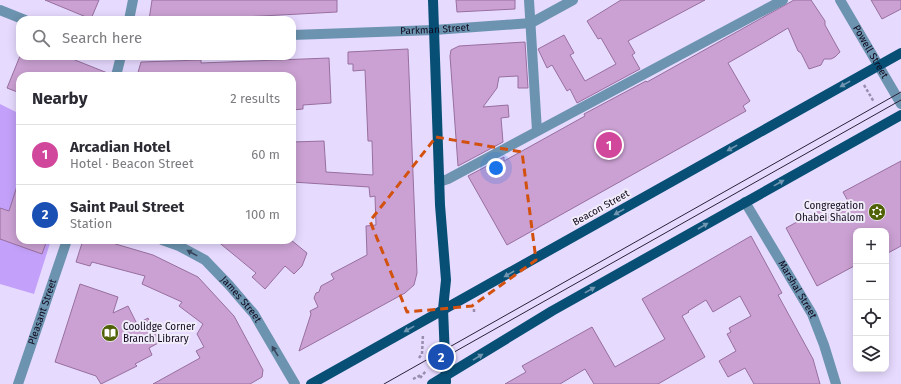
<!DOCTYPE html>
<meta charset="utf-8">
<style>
:root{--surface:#fff;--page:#f2f2f3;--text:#2b2b33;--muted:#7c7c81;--line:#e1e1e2;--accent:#db2777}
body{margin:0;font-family:"Fira Sans",sans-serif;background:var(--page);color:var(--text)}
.controls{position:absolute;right:12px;bottom:12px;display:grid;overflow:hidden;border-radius:8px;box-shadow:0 2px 10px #0003}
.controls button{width:36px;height:36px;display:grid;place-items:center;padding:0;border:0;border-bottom:1px solid var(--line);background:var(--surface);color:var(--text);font:20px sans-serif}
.you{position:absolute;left:496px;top:168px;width:14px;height:14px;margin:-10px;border:3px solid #fff;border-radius:50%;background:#1a73e8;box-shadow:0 0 0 6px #1a73e833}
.badge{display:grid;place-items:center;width:26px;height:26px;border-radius:50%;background:var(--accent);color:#fff;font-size:13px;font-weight:700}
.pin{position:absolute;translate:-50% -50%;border:2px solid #fff;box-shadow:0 1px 4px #0006}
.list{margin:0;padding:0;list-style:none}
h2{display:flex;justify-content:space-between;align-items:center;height:52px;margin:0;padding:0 16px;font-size:17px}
h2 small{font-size:13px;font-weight:400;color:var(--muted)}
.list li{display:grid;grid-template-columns:26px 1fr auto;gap:12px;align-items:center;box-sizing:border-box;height:60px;padding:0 16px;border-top:1px solid var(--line)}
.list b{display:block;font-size:15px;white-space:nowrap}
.list p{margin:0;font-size:13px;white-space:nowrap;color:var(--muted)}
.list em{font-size:13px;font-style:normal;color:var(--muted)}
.icon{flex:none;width:22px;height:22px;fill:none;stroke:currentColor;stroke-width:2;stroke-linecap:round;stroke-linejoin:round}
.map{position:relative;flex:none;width:901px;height:384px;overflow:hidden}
.search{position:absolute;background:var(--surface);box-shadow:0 2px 10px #0003;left:16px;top:16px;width:280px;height:44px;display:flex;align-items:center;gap:10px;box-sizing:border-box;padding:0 14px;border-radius:12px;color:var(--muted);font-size:15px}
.panel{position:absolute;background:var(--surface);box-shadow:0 2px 10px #0003;left:16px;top:72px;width:280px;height:172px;border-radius:12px}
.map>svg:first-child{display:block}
</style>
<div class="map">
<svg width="901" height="384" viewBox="0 0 901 384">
<rect width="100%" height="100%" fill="#e7daff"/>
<!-- green -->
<path fill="#c3a1fa" d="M0 104 20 114V240H51L34 294 0 284Z"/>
<!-- building -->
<path fill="#cba1d3" stroke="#976f9f" d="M45 0H99L91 19Z
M152 0H337V12L224 18V20H149Z
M456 0H515V9L457 12Z
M621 0H705L628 41 635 53 632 55 640 69 577 103 570 89 567 91 552 65 547 68 538 49 564 35 574 53 570 55 585 81 616 64 601 38 598 39 587 21Z
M794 0H811L825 21V25L840 52 835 57 831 59H824L821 65 809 69 801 53 798 51 788 28 763 43 728 63 750 101 743 106 746 111 507 245 468 176 504 157V161L585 116 584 114 646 81 647 82Z
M871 0H901V9L882 19Z
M525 42 528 88H518V76L499 77 497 88 483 107 508 105 509 117 501 118 503 142 458 166 450 56 451 50 459 46Z
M408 49 417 273 414 285 405 293 299 351 311 314 310 311 318 307 314 298 316 293 319 292 321 286 334 279 331 274 367 255 366 226 376 225 375 196 370 197 369 187 292 182V142L324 141 326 172 373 175 372 141H368L365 70 353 71V64H348V52Z
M20 56H65L110 74V76H20V93L7 88Z
M329 58 331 103 303 105V109L292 110V76H137L141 62 201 60V63Z
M901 161V246L886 254V231H856V265L817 286 786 228 820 209 824 217 849 203 843 192Z
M18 183H20V240H47L42 254 0 239V208L9 211Z
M751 236 782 293 778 295 813 359 820 384H754L745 368 728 377 719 361 736 351 727 334 731 332 729 328 751 316 740 296 713 312 706 300 688 311 689 312 682 316 705 357 658 384H594L585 369 560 384H505L526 372 522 366 592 327 615 367 665 339 642 299Z
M83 240H102L153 255 198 277 234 316 263 370 262 377 250 384H153L200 358 196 351 204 347 197 334 203 324 179 306 182 302 142 284 145 276 92 262 90 266 76 262Z
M216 240H291L307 253 302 266 294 274 285 266 265 289 252 277 256 273Z
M80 284 118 297 113 313 128 306 137 324 148 318 160 342 149 348 152 355 135 364 137 366 101 384 96 376 55 362Z"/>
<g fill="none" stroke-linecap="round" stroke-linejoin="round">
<!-- path -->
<path stroke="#988dac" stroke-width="2.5" stroke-dasharray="3 2" stroke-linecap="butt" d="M864 85 874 102
M474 312V309
M419 358 422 354 423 334
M420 378 426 371
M413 379 421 375"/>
<!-- minor -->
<g stroke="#6c93af" stroke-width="10">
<path d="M529 0 537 131"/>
<path id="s1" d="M840 0 901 104"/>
<path d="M0 10 25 20"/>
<path d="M129 20 133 0"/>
<path id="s2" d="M292 35 434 30 531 23 573 0"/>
<path d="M116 76 121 56"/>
<path d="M439 182 448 179 783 0"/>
<path id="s3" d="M745 202 812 314 824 345 836 384"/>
<path id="s4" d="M162 240 179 246 205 260 229 285 254 314 295 384"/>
<path id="s5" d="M18 384 67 240"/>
</g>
<!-- major -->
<path stroke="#084f76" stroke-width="10" d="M433 0 440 205 446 280 443 309 446 382
M311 384 901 53
M432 384 552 311 901 115"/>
<!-- tram -->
<path stroke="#2a2137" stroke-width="1" d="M433 364 901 100
M384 384 901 92"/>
</g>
<!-- one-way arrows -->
<defs><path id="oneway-solid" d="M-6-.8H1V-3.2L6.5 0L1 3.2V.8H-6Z"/></defs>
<g fill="#7096b1">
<use href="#oneway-solid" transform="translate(845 84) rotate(151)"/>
<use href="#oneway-solid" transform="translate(732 148) rotate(151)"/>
<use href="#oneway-solid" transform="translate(779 183) rotate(-29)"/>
<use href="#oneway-solid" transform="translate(619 212) rotate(151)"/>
<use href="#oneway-solid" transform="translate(703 226) rotate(-30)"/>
<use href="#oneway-solid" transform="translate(509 274) rotate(150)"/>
<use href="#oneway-solid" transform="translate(590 290) rotate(-29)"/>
<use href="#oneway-solid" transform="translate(409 329) rotate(151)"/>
<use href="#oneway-solid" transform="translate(478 357) rotate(-31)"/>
</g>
<g fill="#39475e">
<use href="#oneway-solid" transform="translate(192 253) rotate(-151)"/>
<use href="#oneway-solid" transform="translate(275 351) rotate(-121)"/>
</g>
<!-- marked area -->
<path fill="none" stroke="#d2510e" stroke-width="3" stroke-dasharray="8 5" stroke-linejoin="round" d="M436 137 522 152 536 260 472 306 407 312 370 221Z"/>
<!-- icons -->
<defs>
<symbol id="synagogue-disc" viewBox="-11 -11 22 22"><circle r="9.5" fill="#506106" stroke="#f0ecf9"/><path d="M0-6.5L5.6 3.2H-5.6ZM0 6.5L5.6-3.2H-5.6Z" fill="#fff"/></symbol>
<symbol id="library-disc" viewBox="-11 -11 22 22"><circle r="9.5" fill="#506106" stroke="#f0ecf9"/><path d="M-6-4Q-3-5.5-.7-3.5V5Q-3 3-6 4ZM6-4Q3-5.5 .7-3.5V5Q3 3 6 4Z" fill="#fff"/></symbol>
</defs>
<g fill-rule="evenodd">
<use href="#synagogue-disc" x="867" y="202" width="20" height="20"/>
<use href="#library-disc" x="100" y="323" width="20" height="20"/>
</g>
<g text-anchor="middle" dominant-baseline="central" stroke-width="4" stroke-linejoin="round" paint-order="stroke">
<!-- street labels -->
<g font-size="10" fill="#10081c" stroke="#f0ecf9">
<text stroke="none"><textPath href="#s2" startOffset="143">Parkman Street</textPath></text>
<text stroke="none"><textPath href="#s1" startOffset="60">Powell Street</textPath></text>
<text transform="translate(601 208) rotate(-29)">Beacon Street</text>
<text stroke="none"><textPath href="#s3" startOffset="102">Marshal Street</textPath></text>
<text stroke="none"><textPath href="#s4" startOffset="101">James Street</textPath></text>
<text stroke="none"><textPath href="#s5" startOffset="76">Pleasant Street</textPath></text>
</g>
<!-- poi labels -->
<g font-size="10" fill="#10081c" stroke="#f0ecf9" text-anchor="end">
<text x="864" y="206">Congregation<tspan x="864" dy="12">Ohabei Shalom</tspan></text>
<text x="123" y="327" text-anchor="start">Coolidge Corner<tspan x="123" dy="12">Branch Library</tspan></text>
</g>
</g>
</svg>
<div class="controls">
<button>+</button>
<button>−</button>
<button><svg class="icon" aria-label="locate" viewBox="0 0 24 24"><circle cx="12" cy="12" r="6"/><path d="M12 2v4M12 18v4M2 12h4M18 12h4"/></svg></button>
<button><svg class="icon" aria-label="layers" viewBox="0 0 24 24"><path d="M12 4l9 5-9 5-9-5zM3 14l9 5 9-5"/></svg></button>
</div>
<div class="you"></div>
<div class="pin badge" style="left:609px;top:145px;background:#d1479c">1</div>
<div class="pin badge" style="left:441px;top:357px;background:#1a4fb4">2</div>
<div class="search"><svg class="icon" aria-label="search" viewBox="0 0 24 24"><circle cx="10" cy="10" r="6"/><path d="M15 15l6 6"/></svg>Search here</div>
<section class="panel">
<h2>Nearby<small>2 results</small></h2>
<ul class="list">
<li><span class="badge" style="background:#d1479c">1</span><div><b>Arcadian Hotel</b><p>Hotel · Beacon Street</p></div><em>60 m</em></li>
<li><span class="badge" style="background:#1a4fb4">2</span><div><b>Saint Paul Street</b><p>Station</p></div><em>100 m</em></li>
</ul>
</section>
</div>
